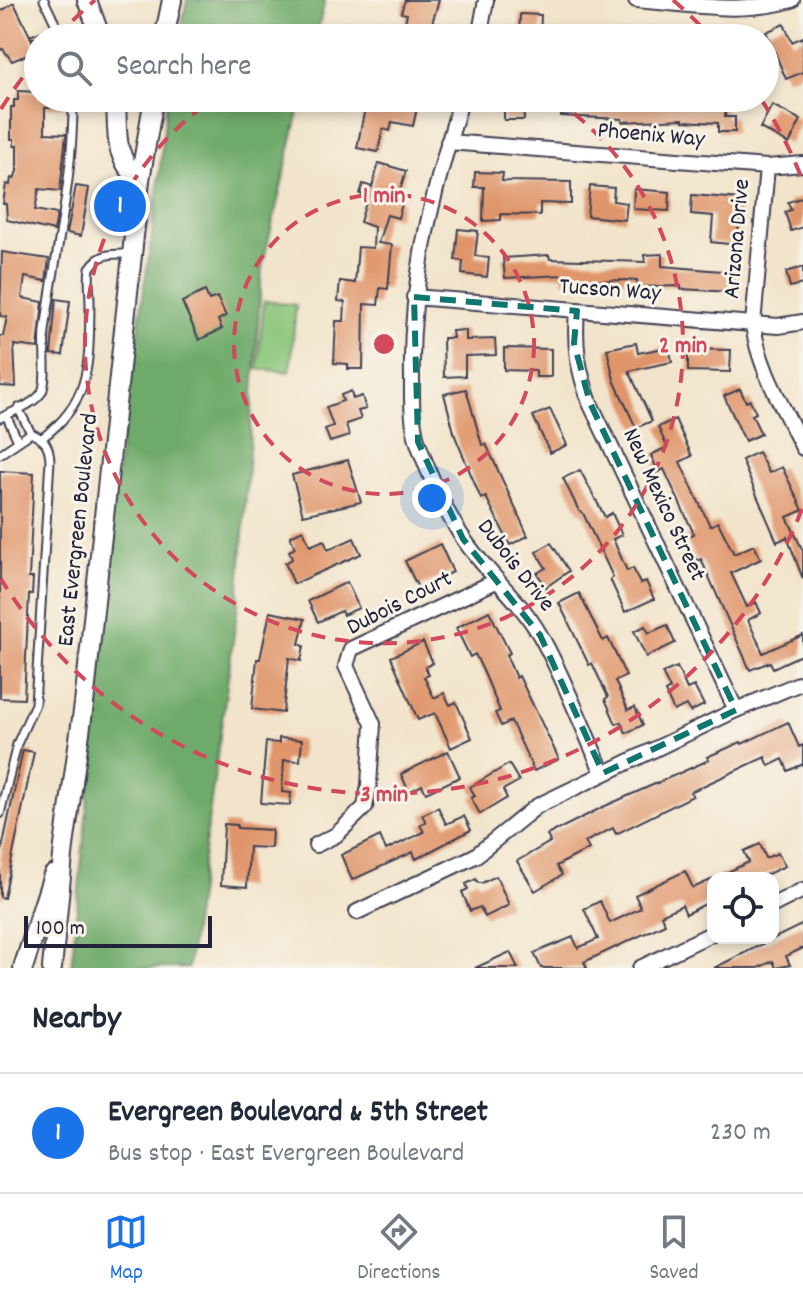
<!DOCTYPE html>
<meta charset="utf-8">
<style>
:root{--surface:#fff;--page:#f6f6f7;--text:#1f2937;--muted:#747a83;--line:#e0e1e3;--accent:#1a73e8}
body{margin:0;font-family:Dekko,sans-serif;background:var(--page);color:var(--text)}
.controls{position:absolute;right:24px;bottom:24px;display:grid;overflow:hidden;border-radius:16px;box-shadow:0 4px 12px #0003}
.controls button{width:72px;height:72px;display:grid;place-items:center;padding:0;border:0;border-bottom:2px solid var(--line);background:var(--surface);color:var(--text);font:40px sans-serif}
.scale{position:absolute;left:24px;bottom:20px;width:188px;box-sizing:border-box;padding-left:8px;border:4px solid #22223b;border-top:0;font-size:22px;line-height:28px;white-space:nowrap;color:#22223b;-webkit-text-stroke:6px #f7f3e8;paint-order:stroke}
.you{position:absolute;left:432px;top:498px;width:28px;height:28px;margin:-20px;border:6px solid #fff;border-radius:50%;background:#1a73e8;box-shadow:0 0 0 12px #1a73e833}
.badge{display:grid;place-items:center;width:52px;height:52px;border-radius:50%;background:var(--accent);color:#fff;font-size:26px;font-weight:700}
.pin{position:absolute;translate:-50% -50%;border:4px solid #fff;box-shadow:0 2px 8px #0006}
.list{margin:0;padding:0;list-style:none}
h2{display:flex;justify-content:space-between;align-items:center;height:104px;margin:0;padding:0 32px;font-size:34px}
h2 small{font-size:26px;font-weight:400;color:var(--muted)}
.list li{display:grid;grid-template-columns:52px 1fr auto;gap:24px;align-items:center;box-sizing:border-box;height:120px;padding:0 32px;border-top:2px solid var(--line)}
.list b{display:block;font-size:30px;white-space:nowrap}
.list p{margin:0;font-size:26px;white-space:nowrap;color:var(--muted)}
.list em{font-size:26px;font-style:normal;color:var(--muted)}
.icon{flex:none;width:44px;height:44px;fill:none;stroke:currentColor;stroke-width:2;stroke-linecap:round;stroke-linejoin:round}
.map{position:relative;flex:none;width:803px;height:968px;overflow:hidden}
.search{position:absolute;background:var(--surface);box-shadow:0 4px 12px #0003;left:24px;right:24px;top:24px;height:88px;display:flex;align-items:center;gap:20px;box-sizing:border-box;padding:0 28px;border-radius:44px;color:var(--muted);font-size:30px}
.sheet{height:224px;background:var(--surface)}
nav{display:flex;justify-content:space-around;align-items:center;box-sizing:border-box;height:112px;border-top:2px solid var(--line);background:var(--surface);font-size:22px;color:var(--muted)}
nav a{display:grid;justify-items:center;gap:4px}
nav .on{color:var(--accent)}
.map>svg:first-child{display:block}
</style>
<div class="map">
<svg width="803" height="968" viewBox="0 0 803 968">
<rect width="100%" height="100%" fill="#f7f3e8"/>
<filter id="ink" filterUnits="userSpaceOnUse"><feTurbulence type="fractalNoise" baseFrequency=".0125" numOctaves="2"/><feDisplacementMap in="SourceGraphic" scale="16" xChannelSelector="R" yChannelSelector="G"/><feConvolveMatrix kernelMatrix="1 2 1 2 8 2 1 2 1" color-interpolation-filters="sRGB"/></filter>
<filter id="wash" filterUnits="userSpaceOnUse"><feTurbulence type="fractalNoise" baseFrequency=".006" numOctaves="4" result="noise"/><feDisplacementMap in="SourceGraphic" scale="32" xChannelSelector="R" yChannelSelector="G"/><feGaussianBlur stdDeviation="1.8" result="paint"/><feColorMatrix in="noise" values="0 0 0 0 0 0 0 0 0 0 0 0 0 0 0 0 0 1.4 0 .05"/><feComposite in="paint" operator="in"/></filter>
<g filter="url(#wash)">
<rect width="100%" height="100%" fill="#f2e4cb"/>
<!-- green -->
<path fill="#89c479" stroke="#56735a" stroke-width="2" d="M264 301 296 305 290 372 257 369Z"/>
<!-- forest -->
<path fill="#6eaa69" stroke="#486652" stroke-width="2" d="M187 0H325L316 38H179Z
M167 98H302L262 268 238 605 188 968H71L88 798 111 511 155 214Z"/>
<g id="blocks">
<!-- building -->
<path fill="#e0956a" d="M405 0H439L430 30 405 22 407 14 401 13Z
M14 3 30 36 50 28 55 38H31L37 51 12 61 3 49 0 50V12Z
M520 14 541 15 540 38H519Z
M784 24 792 42 803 37V72L786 79 766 32Z
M18 91 38 92V98H66V107L45 108V133L66 134 60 191 39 189 35 210 57 214 54 231 7 220 6 204H3L6 184 10 185 11 178 14 179 17 171V146H14V139H11V107H14V100H18Z
M367 98H396L418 103 413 126 392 122 390 131 383 129 378 152 357 148Z
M504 98H523L524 120H504Z
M562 98H611V105L668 102 701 104V99L726 100 725 117H735V132H718V123L683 121V119L622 122V119L561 116Z
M772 105 801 120 789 144 760 128Z
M379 163 406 171 397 200 403 201 398 218 387 215 378 243 392 245 388 289 380 288 378 305 364 304 363 369H348V364L334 363 336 321H344L345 302 338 301 340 281 355 283 358 247 373 248 374 227 360 222 368 196 360 194 363 184 372 187Z
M475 172 503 173 502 181 571 182V204L540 203V215L501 214V220L483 221 484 187H474Z
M76 186 89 188 81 236 67 233Z
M590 186 614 188 613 201 627 203 625 220 587 216Z
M634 189 670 192 669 211 633 209Z
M692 195 741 199 737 245 711 242 713 216 691 214Z
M803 197V227L791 231 785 212 791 210 788 202Z
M458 229 478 231 475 256 489 258 487 277 462 274 463 261 455 260Z
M2 252 49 259 46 281 25 277 22 298 43 302 38 348 14 345 16 387 0 386V336H3L7 317 0 316Z
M662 254V266L733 272 732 292 681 289V286L638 287 637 280 563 281V275L505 278 503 258 549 255 550 259 645 262 644 255Z
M803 267V284L790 287 786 272Z
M205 291 209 300 217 297 226 316 218 320 222 329 199 340 182 302Z
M56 299 70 301 63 355 51 354Z
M466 330V340L495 339 496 355 465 356V376L444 377 443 338H453L452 331Z
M636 343 638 353 669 347 672 362 629 371 652 421 636 428 614 380 607 349Z
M504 348 551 349V377H536V371L504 370Z
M688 349 731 350 730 372 688 371Z
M466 389 482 445 486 444 528 536 510 545 486 497 481 499 455 436 444 394Z
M740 389 746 402 750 400 756 413 752 415 761 434 745 441 724 396Z
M351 391 353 399 362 396 366 409 358 411 361 419 346 424 349 436 330 442 325 429 333 426 326 407 343 401 341 395Z
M550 409 567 445 550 453 533 416Z
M675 419 692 456 680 462 710 526 718 522 734 554 754 545 761 559 731 573 747 607 756 602 761 613 748 620 763 653 803 635V654L773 668 770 662 750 670 701 559 697 561 685 537 694 534 664 469 658 472 651 455 667 447 658 427Z
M758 452 769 473 782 467 803 510 787 517 803 551V579L787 537 777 542 745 468 742 460Z
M348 460 361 502 303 515 292 475Z
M580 470 605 517 612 513 622 535 613 539 627 571 633 568 640 584 646 581 654 599 625 612 610 579 613 577 583 513 579 511 563 478Z
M0 471 34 473 29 578H33L32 594H29L24 699 0 698Z
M303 530 310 546 324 540 328 550 354 538 361 554 294 584 285 563 292 559 289 551 295 548 290 536Z
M551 543 569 571 546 587 537 573 546 568 536 552Z
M440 544 453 572 418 588 405 561Z
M347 582 359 608 343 615 341 611 318 622 308 601Z
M579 593 603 641 608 638 626 676 615 681 628 710 635 707 643 725 626 733 621 722 616 724 605 699 608 697 592 663 589 665 559 603Z
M489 611 510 653 506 655 516 678 519 676 559 759 534 771 511 721 501 726 495 713 500 711 485 675 475 654 470 657 456 628Z
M270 612 305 619 299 644 304 646 301 661 289 658 283 713 252 709 257 659H260Z
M667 625 675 643 646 657 634 631 645 626 649 633Z
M423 642 433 663 425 667 429 675 424 677 434 698 444 693 450 705 456 702 472 738 451 748 435 713 418 720 391 657Z
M677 667 687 689 694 686 704 705 690 712 686 705 674 711 665 692 670 689 662 673Z
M788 722 799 747 803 745V764L788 771 783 759 769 766 765 757 690 792 693 796 616 834 613 828 585 842 589 849 556 866 562 875 535 891 517 861 550 842 547 835 603 807 709 760 707 757 741 742 742 744Z
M279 738 302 740 300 761 284 760 282 792 291 793 290 805 261 803 266 742 279 743Z
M23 750 34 752 4 898 0 897V858Z
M448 751 460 777 426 793 422 785 409 792 401 774Z
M509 764 519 781 503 790 507 798 480 814 471 798 475 796 470 787Z
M438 807 446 824 464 816 471 830 416 859 413 852 352 880 341 855 380 836 386 850 407 840 424 832 420 825 426 822 422 815Z
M224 824 237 825V828L272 830 271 848 249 847 247 887 221 885Z
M760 844 766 858 778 853 785 866 759 878H715L749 862 744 851Z
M685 871 693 888 713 879V900L686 914 682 905 661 915 665 924 584 962 587 968H541L534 953 573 937 578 948 598 939 584 909 600 901 610 923 641 908 635 895Z
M496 876 509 905 485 917 480 907 470 911 462 892 468 889 466 884 476 879 478 883H482Z
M803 924V948L786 956 790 965 776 968 773 961 758 968H714Z
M510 952 518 968H475Z"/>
</g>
</g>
<g filter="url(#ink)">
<use href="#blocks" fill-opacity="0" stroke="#413f51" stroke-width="2"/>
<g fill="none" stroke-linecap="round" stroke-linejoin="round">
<defs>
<path id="lane" d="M44 0 62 38
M6 415 18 441
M0 418C12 412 35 404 42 392 48 379 43 347 45 331 55 252 74 178 73 98
M42 438C92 402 89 361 90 305 90 292 88 280 90 268 100 252 114 254 130 254
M0 454 31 433
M0 814 17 744 35 704 50 460C49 444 45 440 31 433L18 408"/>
<path id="street" d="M636 0C688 4 742 15 792 0
M479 38 486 0
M462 98C433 191 410 278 412 377 412 399 411 421 418 443 428 472 447 516 465 541 488 574 520 600 540 635 564 677 583 729 603 773
M448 142 767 167 803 164
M767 167 753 324C758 368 784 408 803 448
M414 297 778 326 803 322
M577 311C574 347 578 369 590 403L736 710
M316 845 336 835 365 807 369 785 373 724 346 666 351 649 496 581
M773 905 803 890
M357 912 475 856 537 806 736 710 803 682
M640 968 713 933"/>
<path id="secondary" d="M87 0 101 38
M164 38 172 0
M116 98C118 131 112 157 140 180
M23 968 53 875
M52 968 64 846 84 704 140 180 154 98"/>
</defs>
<!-- lane casing -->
<use href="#lane" stroke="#413f51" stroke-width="11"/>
<!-- street casing -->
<use href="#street" stroke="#413f51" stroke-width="18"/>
<!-- secondary casing -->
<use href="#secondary" stroke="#413f51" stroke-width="22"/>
<!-- lane -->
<use href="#lane" stroke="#fff" stroke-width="7"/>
<!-- street -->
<use href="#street" stroke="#fff" stroke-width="14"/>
<!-- secondary -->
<use href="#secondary" stroke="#fff" stroke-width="18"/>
</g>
</g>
<!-- marked area -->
<path fill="none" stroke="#0f766e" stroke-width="6" stroke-dasharray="16 10" stroke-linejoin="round" d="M414 297 577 311 574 343 590 403 736 710 603 773 540 635 463 539 418 442Z"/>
<!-- distance rings -->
<g fill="none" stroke="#d1495b" stroke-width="4" stroke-dasharray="14 10">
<circle cx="384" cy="344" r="150"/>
<path d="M555 99A299 299 0 1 1 213 99"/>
<path d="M802 509A449 449 0 0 1 1 579M1 109A449 449 0 0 1 38 58M56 38A449 449 0 0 1 95 0M673 0A449 449 0 0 1 712 38M761 99A449 449 0 0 1 802 179"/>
</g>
<g text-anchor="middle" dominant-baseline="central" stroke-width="6" stroke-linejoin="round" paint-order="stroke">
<!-- street labels -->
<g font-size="24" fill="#22223b" stroke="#f7f3e8">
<text transform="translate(651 136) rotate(5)">Phoenix Way</text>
<text transform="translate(738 239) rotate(-85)">Arizona Drive</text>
<text transform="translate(610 291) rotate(4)">Tucson Way</text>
<text transform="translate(663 505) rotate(65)">New Mexico Street</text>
<text transform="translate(79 530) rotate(-84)">East Evergreen Boulevard</text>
<text transform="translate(515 566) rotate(52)">Dubois Drive</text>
<text transform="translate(400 604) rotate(-27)">Dubois Court</text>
</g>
</g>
<circle cx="384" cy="344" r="12" fill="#d1495b" stroke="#f7f3e8" stroke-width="4"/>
<g font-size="24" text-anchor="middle" font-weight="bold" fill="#d1495b" stroke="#f7f3e8" stroke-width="6" stroke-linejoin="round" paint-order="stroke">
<text x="384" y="202">1 min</text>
<text x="683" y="352">2 min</text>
<text x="384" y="801">3 min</text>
</g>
</svg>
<div class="controls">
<button><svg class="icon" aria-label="locate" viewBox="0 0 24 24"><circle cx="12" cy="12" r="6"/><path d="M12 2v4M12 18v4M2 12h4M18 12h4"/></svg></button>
</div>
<div class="scale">100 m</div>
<div class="you"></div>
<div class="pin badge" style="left:120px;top:206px">1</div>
<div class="search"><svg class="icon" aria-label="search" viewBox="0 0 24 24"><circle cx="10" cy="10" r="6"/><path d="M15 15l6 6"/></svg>Search here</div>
</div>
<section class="sheet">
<h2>Nearby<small></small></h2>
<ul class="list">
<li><span class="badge">1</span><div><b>Evergreen Boulevard &amp; 5th Street</b><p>Bus stop · East Evergreen Boulevard</p></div><em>230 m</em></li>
</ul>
</section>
<nav>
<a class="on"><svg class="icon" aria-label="map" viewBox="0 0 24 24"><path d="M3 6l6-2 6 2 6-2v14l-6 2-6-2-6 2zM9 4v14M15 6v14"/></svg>Map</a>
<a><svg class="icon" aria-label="directions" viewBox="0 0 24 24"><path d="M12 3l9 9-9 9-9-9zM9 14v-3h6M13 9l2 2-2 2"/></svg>Directions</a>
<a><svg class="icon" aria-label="saved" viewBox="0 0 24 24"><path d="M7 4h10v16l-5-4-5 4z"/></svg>Saved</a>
</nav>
